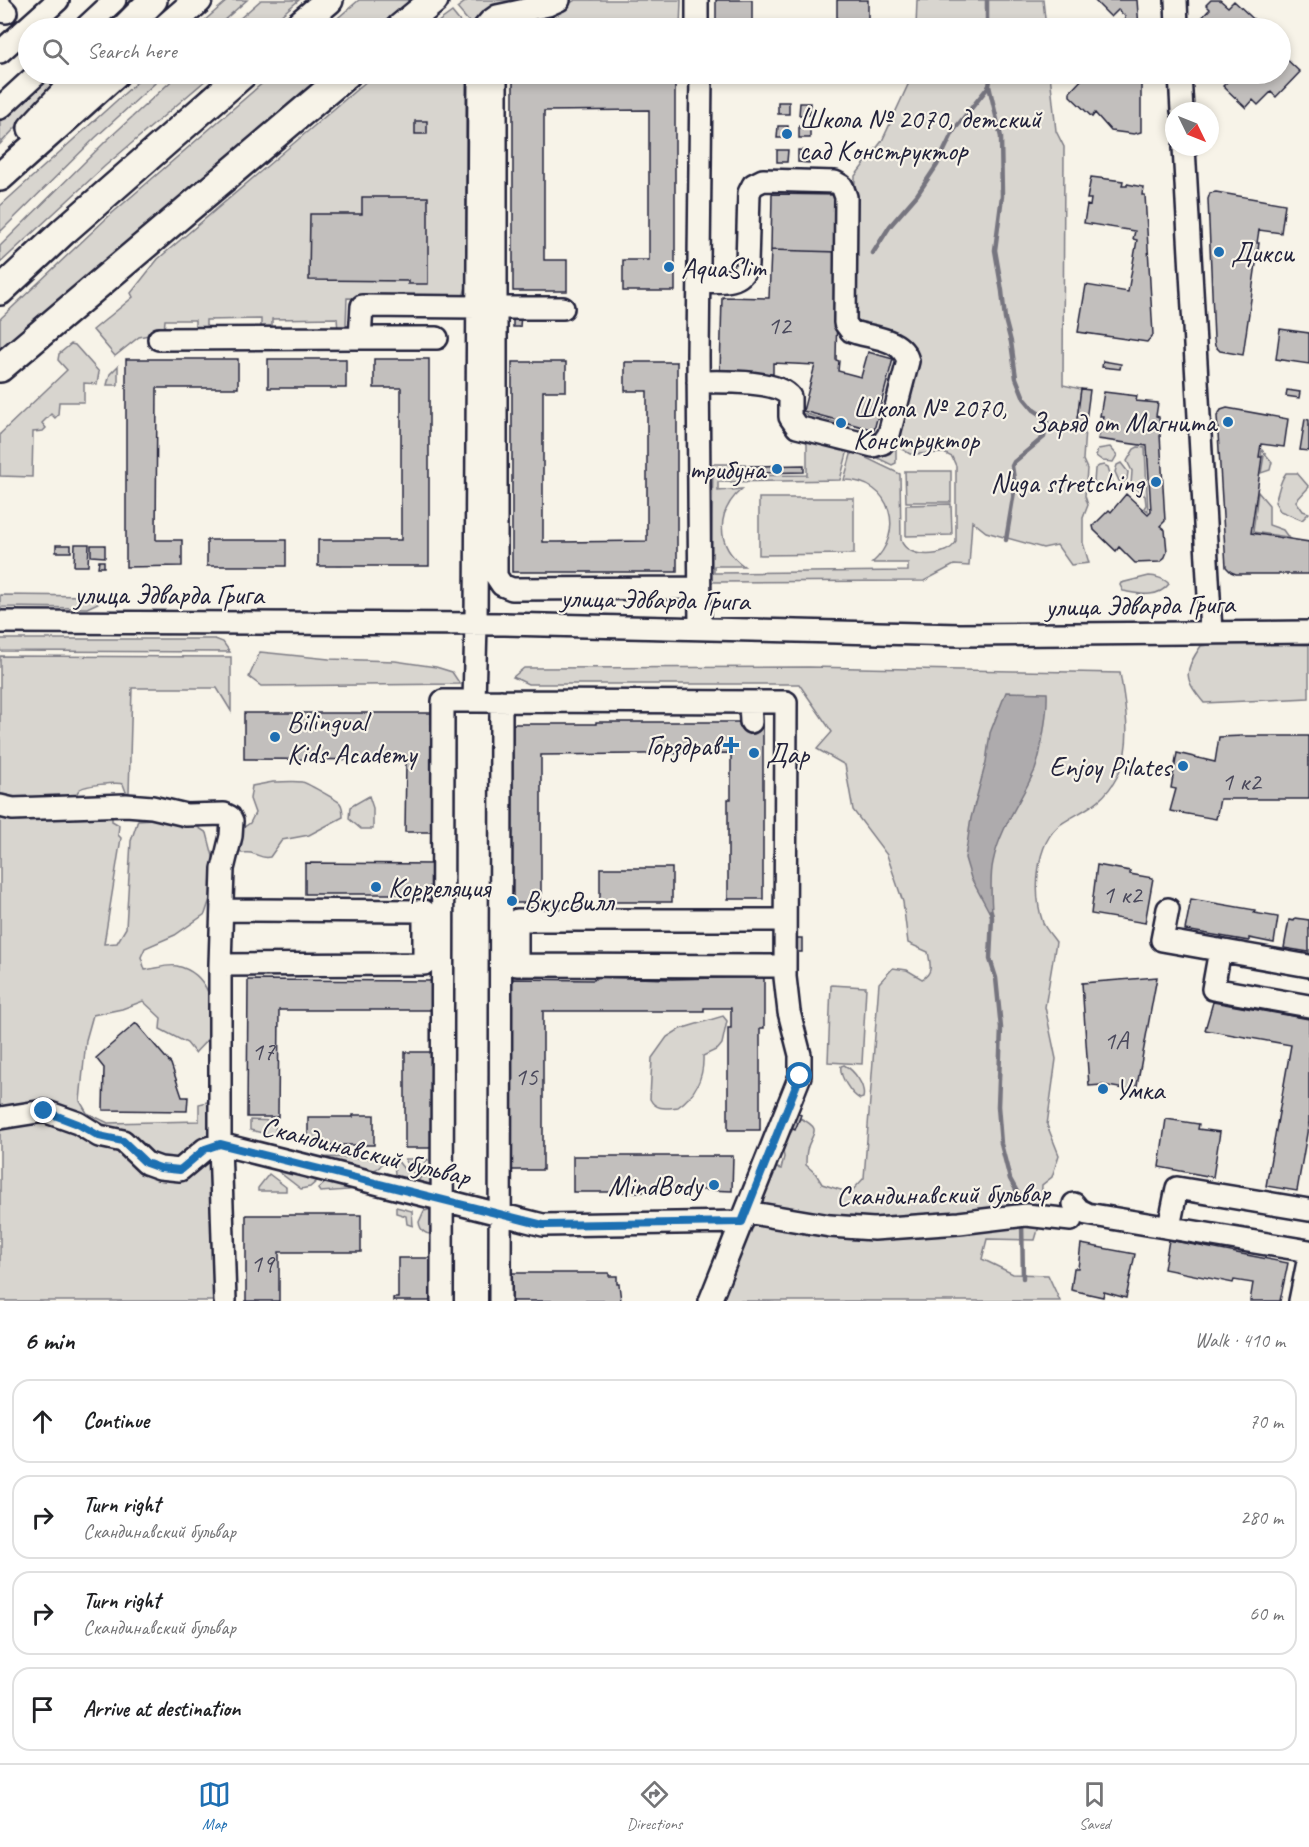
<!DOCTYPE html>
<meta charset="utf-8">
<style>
:root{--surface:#fff;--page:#f6f6f6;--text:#202124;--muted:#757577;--line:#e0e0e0;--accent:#1f6fb2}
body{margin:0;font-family:Caveat,sans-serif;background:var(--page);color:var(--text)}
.compass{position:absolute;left:1165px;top:102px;width:54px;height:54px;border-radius:50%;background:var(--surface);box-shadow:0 3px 9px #0003;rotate:133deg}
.stop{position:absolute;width:18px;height:18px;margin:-14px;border:4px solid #1f6fb2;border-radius:50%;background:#fff}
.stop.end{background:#1f6fb2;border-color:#fff;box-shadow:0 2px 6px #0008}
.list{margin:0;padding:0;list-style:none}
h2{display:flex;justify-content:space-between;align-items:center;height:78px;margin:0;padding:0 24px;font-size:26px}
h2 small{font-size:20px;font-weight:400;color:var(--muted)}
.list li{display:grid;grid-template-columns:39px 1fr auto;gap:18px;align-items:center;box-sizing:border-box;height:84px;margin:0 12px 12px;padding:0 12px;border:2px solid var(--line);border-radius:18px}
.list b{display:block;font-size:22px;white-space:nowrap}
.list p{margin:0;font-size:20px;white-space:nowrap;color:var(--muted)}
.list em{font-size:20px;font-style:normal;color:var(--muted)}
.icon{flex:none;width:33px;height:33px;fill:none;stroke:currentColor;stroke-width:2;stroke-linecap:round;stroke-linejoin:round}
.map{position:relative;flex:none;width:1309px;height:1301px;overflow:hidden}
.search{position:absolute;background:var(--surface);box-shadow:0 3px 9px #0003;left:18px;right:18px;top:18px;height:66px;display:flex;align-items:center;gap:15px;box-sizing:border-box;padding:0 21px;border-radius:33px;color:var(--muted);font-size:22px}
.sheet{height:462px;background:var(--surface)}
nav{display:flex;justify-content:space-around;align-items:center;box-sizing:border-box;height:84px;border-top:2px solid var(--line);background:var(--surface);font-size:16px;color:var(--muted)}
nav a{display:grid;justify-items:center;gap:3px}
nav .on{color:var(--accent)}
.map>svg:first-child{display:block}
</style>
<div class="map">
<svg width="1309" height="1301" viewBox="0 0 1309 1301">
<rect width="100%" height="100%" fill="#f7f3e8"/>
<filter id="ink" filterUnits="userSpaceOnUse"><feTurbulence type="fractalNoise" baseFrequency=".0167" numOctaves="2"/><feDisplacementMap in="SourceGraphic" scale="12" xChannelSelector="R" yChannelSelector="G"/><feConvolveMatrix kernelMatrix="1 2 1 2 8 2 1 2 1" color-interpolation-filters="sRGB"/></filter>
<g filter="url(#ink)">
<!-- green -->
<path fill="#d8d5cf" stroke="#7d7c85" stroke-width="1.5" d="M126 0H138L109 28H96Z
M228 0H247L215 28H196Z
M261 0H299L266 28H229Z
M359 0H414L381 28H326Z
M468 0H531L482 15 475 22 474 28 457 8Z
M575 0H681L680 28H498L499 26 562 8Z
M917 0H1043L1046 28H916Z
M452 12 465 28H430Z
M50 74H66L0 144V121Z
M146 74H165L95 138 0 232V206Z
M179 74H213L105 166 0 263V246L106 141Z
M273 74H327L0 352V319L109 216Z
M375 74H466V287L463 297 455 300 347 298 346 325 338 331 337 318 272 319V332H261V319L206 320V332H195V320H165L164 332 139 337 115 356 93 330 133 297 131 293 158 259Z
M913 74H1050L1056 131 1064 147 1063 385 1081 389 1076 426 1085 428 1083 460 1087 469 1085 496 1088 505 1083 518V543L1089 563 1071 565 1057 545 1043 548 986 532 972 521 969 566 954 565 924 581 711 582 713 464H746L747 476 807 475V434L849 446 840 480 718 482V491L742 489C716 511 715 546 744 566H714V573L908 571V563H872C906 533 892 480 844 480L852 451 900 474 901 540C907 560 947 558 956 542V466L952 457 944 453 910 454 900 448V409L912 367 854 323 853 274 855 176 882 141Z
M71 344 75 345 99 372 97 384 84 383V402H59L58 415 55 418 51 414 42 423 46 428 43 431 33 432 32 477 0 476V434L67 370 58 360 59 354Z
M118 366V385H107L110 374Z
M802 413 850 426 848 436 799 423Z
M896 423V463L892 465 859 449Z
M1110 447 1117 455 1113 462 1103 461 1096 456 1098 449Z
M1138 447 1145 448 1148 511 1144 508 1146 505 1145 496 1131 485 1132 471 1127 461 1134 449Z
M1262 450 1272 462 1270 470 1261 473 1264 456H1261Z
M1121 463 1128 472 1127 479 1124 482 1119 481 1115 472 1117 465Z
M1104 465 1108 467 1113 484 1106 492 1094 483 1095 469 1099 466Z
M905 471H951V502H906Z
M1286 473H1297L1309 487 1296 501 1303 511 1309 513 1302 520 1280 511 1275 502C1279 492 1279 482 1286 473Z
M1258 492 1269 505V525L1283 530 1288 537 1253 532Z
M759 498H854V554L759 555Z
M951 504 952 535 906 536V505Z
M1149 576C1155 576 1165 579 1169 584 1157 599 1140 594 1123 591L1120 585 1121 583Z
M0 595 101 596 98 603 87 608 0 607Z
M0 639H215L223 642 230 652 0 651Z
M1231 642 1309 645V698L1204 703C1184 679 1183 672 1201 646Z
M260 652 329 659 395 661 436 667 452 672 460 684 261 686 249 677Z
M0 656 231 657V711L217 688H132L129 793 126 792 123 784C117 782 83 785 79 790 77 792 76 797 76 800H0Z
M809 667 1120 673C1126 708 1133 745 1117 777 1103 804 1084 809 1061 824 1035 843 1033 894 1043 923 1046 930 1052 936 1056 942L1045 1007 1056 1059 1047 1125 1059 1155 1052 1177 1042 1185 1040 1223 1035 1240 987 1239 982 1259 1013 1274 1048 1275 1060 1301H719L773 1167 781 1169 784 1157 782 1146 793 1129H795L800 1118C825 1130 810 1134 807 1150 806 1155 806 1160 806 1165L816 1174 822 1184 850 1193 864 1178 879 983 893 968 907 970 922 979C934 973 930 963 928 952L908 943 903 902 887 855 853 810 845 765 817 749 832 732 799 684H528L513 677 524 668Z
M273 782C283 782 293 781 302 782 305 782 337 800 340 803 343 807 343 812 343 817L309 835 282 840 270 857C262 859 259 855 251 853 246 852 242 854 236 852L240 830 250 823 255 813 250 799 252 786Z
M369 796 373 808V829H361L349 819 350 807Z
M112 812V821L119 825 118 835 121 838 104 944 117 943 126 928 131 841 138 820 182 817 207 833 215 864 213 890 205 914 175 935 145 948 141 957 145 970C154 969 168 964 177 966 208 973 218 1007 210 1034 208 1041 200 1047 195 1053L187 1043 160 1029 161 1018 143 1001 122 1009 93 1015 86 1040 80 1101 87 1113 108 1123 199 1121V1104L207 1102 214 1106 220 1301H0V814Z
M831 985 866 987 862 1064 828 1062Z
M723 1016 727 1021 722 1044 718 1049 703 1056C704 1077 695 1095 678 1107 667 1108 656 1111 650 1099L652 1058 667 1037 680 1029Z
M844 1065C854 1070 866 1086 863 1098L860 1099C851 1094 839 1076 841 1066Z
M250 1120 276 1121 275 1136 250 1130Z
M308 1157 383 1158C383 1166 377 1170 370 1171Z
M396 1159 409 1175V1179L399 1178 395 1175 394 1160Z
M405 1159H426L428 1160 416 1174 413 1173Z
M434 1161 438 1187 422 1183 418 1181Z
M278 1169 325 1174 310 1187 301 1189 279 1172Z
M269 1174 286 1187V1191H258V1188Z
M328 1180H337L349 1190 320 1192 318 1189Z
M396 1207 412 1211 413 1226 407 1224 406 1216 396 1213Z
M432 1209 433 1234C425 1235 420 1230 419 1222L424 1211Z"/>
<!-- water -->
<path fill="#aeabad" stroke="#76747f" stroke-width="1.5" d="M1006 692 1047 693C1048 710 1041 754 1035 770 1021 801 1000 828 993 862 989 879 992 900 992 917L971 878 965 858 971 818 986 762 990 733Z"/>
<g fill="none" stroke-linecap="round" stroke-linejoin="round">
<!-- stream -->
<path stroke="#76747f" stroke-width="4.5" d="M987 28V0
M991 74 989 86 1001 137 1002 196 995 250 1002 291 1005 319 1011 342 1016 378 1024 398 1034 410 1043 416 1047 422 1044 437 1014 462 1012 466 1015 486 1006 540
M873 253 890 226 917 195 937 165 954 130 989 86
M991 911 992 917 990 959 996 978 1001 1028 998 1106 1001 1144 1010 1179 1020 1197 1021 1209
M1022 1221 1023 1278"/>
</g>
<!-- building -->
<path fill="#c2bfbd" stroke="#22223b" stroke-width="1.5" d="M716 0H752V28H716Z
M837 0H868V28H837Z
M1094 0H1137L1139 28H1125V16L1118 10 1111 17Z
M1211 0H1220L1228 7 1234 1 1263 28H1194L1193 27 1210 9 1206 5Z
M1280 53 1300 72 1276 97 1271 92 1258 105 1253 100 1246 108 1223 86 1231 78 1227 74H1280Z
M1090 74H1116L1124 81 1127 78V74H1141V132L1134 134 1111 131 1095 113 1092 117 1070 96V92L1084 77 1086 79Z
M675 78V291H623V260H649V110L544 111V260H567V291H513V79Z
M778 102H789V114H778Z
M800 103H810V115H799Z
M415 121H427V134H415Z
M778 126H788V138H777Z
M799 126 810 127V138H799Z
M777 150H788L787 162H777Z
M798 150 809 151V163L798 162Z
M1091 177 1123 181 1122 186H1127V184L1143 187 1142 195H1145L1153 335 1147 342 1078 332 1086 285 1128 292 1137 240 1133 239 1135 231 1084 223 1087 205 1090 206 1091 199H1087Z
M1216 192 1285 204 1281 233 1259 230 1257 243H1259L1243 355 1220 351 1215 346 1214 339 1208 199 1210 193Z
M772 194 839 195 838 252 771 250Z
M362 197H428V284H408V281L309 280 310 214H362Z
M771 250 838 252 836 360 839 361 838 371 861 377 868 352 893 359 874 430 803 411 815 365 773 363V374L720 373 722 297 769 298Z
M513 314H521L520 327H513Z
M1280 329 1309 333V364L1276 359Z
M126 359H238V388H157L156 540H182V566L126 567Z
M268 359H346V388H268Z
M374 359H429V566H318V540H401V388H374Z
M1103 361 1121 364 1120 369 1102 367Z
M512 362H566V391H543V542H559L647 541V391H625V362H677V572H512Z
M1081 389 1090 390 1085 428 1076 427Z
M1287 390 1300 392 1299 398 1286 396Z
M1104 392 1137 396 1136 401 1158 403 1156 416 1159 417 1165 521 1160 526 1165 530 1167 552 1164 559 1160 562 1135 563 1119 547 1116 551 1094 530 1093 526 1109 510 1111 512 1126 494 1148 514 1151 511 1147 446 1098 439 1102 422 1103 416H1100Z
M1227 408 1288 419 1284 447 1261 444 1259 457H1262L1251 533 1309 542V574H1236L1231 572 1226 567 1217 416 1221 410Z
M1305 419 1309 420V451L1300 450Z
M804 465V472L749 473V466Z
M207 540H286V566H207Z
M75 544H89L88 566H74Z
M56 545H71V552H56Z
M91 545H105V557L91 556Z
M99 561H104V567H98Z
M244 713H436V832H405L406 760 244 759Z
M596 722H763V899H728V799H731V753L541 755V903H509L510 724H596Z
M1243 736H1309V799H1220L1216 819 1170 811 1176 789 1171 788 1177 753 1215 762 1219 737Z
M305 863 436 864V894H305Z
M1097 865 1130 871V874L1153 878 1145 923 1091 914Z
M600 868H672V902H600Z
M1191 899 1255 910 1254 913 1278 917 1274 943 1249 938V941L1185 930Z
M1295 918 1309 920V952L1284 948 1289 920 1294 921Z
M794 938H802V952H794Z
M597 977 672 979 764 977V1028H760V1130H728V1028H731V1008H704V1011H543V1170H509V1037H512V979L594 980Z
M1157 977 1136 1091 1102 1085 1089 1086 1082 983Z
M248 980 435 981V1010H279L278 1117H247Z
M1213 1002 1309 1019V1122L1297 1191 1266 1186 1291 1045 1205 1030Z
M136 1023 171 1064 182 1097H188L187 1111 103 1110 104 1068 96 1058Z
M405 1052H435L434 1148H405Z
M796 1113 801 1115 795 1130 789 1127Z
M353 1115H374V1145H308V1117H353Z
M1166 1119 1199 1124 1198 1129 1220 1132 1213 1177 1159 1167Z
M573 1156H733L732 1191 680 1189H643V1192H573Z
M246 1215H361V1252H279V1301H246Z
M1169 1240 1288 1263 1280 1301H1250L1253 1283 1234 1280 1233 1283 1164 1269Z
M1081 1244 1135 1254 1126 1298 1104 1292 1103 1297 1071 1290 1074 1268H1078Z
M398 1258H431V1301H393V1298H398Z
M505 1273H609V1276H617V1284H619L621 1301H505Z"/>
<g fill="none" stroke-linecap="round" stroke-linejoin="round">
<defs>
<path id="minor" d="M1176 0 1177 28
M0 6 6 12
M85 28 115 0
M484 28 490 21 497 16 548 5 559 0
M697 28V0
M0 52 58 0
M479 74 476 624 474 701 786 702 785 977 789 1012 800 1055V1076L710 1301
M496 74V576L502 585 512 589 698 588
M1180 74 1182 111
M0 108 37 74
M1184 147 1211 632
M495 308H563
M360 338H437
M159 339 360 338 362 306 477 307
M698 382C719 382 777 379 790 397V417L797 427 873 446 883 443 889 434 908 361C902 339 875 338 857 333L851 331 845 323 846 197 842 186 835 182 763 180 753 185 749 193 747 265C741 286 716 281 699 281
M0 622 504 624 960 635 1309 632
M700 628 698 355 701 74
M750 702 751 722
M0 806 13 809 126 805 152 807 186 815 224 814 230 817 232 821 231 836 223 869 220 965V1144L225 1301
M1168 909 1162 940 1309 966
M784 920H517V965L785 966
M1220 950 1213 989 1309 1006
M220 965 424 964V911L222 910
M0 1118 44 1111 78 1123 99 1136 123 1141 146 1163 160 1168 180 1170 205 1149 220 1144 543 1225 742 1222
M1074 1204 1079 1210 1087 1214 1309 1251
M746 1212 830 1226 874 1229 959 1223 1026 1215 1071 1220
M1169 1227 1177 1188 1309 1210
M442 1301 443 701H474
M500 1301 501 701
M1300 1301 1309 1257"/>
<path id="major" d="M125 28 153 0
M166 28 198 0
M296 28 329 0
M400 28 434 0
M32 128 82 74
M0 177 115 74
M0 291 64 231 243 74
M0 368 347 74"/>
</defs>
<!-- minor casing -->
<use href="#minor" stroke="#22223b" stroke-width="26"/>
<!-- major casing -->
<use href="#major" stroke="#22223b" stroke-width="32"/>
<!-- minor -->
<use href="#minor" stroke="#f7f3e8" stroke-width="21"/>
<!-- major -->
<use href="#major" stroke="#f7f3e8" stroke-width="27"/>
</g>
</g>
<g fill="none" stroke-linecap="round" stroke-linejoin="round" filter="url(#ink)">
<!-- route -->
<path stroke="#1f6fb2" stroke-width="8" d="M44 1111 78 1124 99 1136 123 1141 146 1163 160 1168 180 1170 205 1149 220 1144 543 1225 742 1222 800 1076"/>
</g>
<!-- markers -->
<g fill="#1f6fb2" stroke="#f7f3e8" stroke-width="2">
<circle cx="787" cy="134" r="6"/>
<circle cx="1219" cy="252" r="6"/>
<circle cx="669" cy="267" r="6"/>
<circle cx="1228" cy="422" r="6"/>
<circle cx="841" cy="423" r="6"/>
<circle cx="777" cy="469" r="6"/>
<circle cx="1156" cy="482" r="6"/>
<circle cx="275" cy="737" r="6"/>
<path d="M728 736h6v6h6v6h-6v6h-6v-6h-6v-6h6z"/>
<circle cx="754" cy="753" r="6"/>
<circle cx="1183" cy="766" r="6"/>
<circle cx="376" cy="887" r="6"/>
<circle cx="512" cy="901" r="6"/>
<circle cx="1103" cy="1089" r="6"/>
<circle cx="714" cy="1185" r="6"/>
</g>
<g text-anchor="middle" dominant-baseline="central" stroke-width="4.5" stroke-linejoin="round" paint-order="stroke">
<!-- number labels -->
<g font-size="26" fill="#4a495c">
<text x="779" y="325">12</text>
<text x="1241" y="781">1 к2</text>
<text x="1122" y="894">1 к2</text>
<text x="1116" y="1040">1А</text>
<text x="263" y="1051">17</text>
<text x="526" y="1076">15</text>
<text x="262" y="1263">19</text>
</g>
<!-- poi labels -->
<g font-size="28" fill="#22223b" stroke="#f7f3e8" text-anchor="start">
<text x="799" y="118">Школа № 2070, детский<tspan x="799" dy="32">сад Конструктор</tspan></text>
<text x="1231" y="252">Дикси</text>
<text x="681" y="267">AquaSlim</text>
<text x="853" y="407">Школа № 2070,<tspan x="853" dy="32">Конструктор</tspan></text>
<text x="1216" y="422" text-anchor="end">Заряд от Магнита</text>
<text x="765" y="469" text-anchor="end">трибуна</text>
<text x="1144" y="482" text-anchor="end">Nuga stretching</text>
<text x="287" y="721">Bilingual<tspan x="287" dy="32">Kids Academy</tspan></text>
<text x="719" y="745" text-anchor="end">Горздрав</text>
<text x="766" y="753">Дар</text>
<text x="1171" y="766" text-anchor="end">Enjoy Pilates</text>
<text x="388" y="887">Корреляция</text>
<text x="524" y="901">ВкусВилл</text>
<text x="1115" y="1089">Умка</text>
<text x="702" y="1185" text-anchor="end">MindBody</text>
</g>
<!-- street labels -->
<g font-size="28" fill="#22223b" stroke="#f7f3e8">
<text x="169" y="594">улица Эдварда Грига</text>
<text transform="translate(655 599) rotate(1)">улица Эдварда Грига</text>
<text transform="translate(1140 605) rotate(-1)">улица Эдварда Грига</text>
<text transform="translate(366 1151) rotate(14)">Скандинавский бульвар</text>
<text transform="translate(943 1194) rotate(-1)">Скандинавский бульвар</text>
</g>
</g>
</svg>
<svg class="compass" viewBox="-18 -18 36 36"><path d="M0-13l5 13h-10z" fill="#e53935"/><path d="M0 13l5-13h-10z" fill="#757577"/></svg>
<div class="stop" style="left:800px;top:1076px"></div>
<div class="stop end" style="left:44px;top:1111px"></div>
<div class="search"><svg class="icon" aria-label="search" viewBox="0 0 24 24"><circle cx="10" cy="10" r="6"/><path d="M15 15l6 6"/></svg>Search here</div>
</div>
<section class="sheet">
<h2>6 min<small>Walk · 410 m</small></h2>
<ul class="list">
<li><svg class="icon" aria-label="ahead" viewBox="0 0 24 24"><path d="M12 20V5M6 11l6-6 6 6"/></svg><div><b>Continue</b></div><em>70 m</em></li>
<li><svg class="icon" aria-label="right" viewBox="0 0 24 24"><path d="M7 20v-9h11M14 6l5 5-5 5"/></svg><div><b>Turn right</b><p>Скандинавский бульвар</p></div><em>280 m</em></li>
<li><svg class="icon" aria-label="right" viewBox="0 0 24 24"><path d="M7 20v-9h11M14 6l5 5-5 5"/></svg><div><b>Turn right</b><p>Скандинавский бульвар</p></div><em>60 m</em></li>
<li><svg class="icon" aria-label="arrive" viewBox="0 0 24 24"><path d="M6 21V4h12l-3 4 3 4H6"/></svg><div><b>Arrive at destination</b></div></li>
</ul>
</section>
<nav>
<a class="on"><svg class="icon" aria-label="map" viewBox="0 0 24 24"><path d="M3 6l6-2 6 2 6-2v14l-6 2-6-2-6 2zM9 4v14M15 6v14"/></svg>Map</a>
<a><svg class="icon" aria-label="directions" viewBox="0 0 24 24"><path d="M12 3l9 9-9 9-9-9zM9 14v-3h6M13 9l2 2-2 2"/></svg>Directions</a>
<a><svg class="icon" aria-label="saved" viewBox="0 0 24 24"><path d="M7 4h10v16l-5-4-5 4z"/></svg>Saved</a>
</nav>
